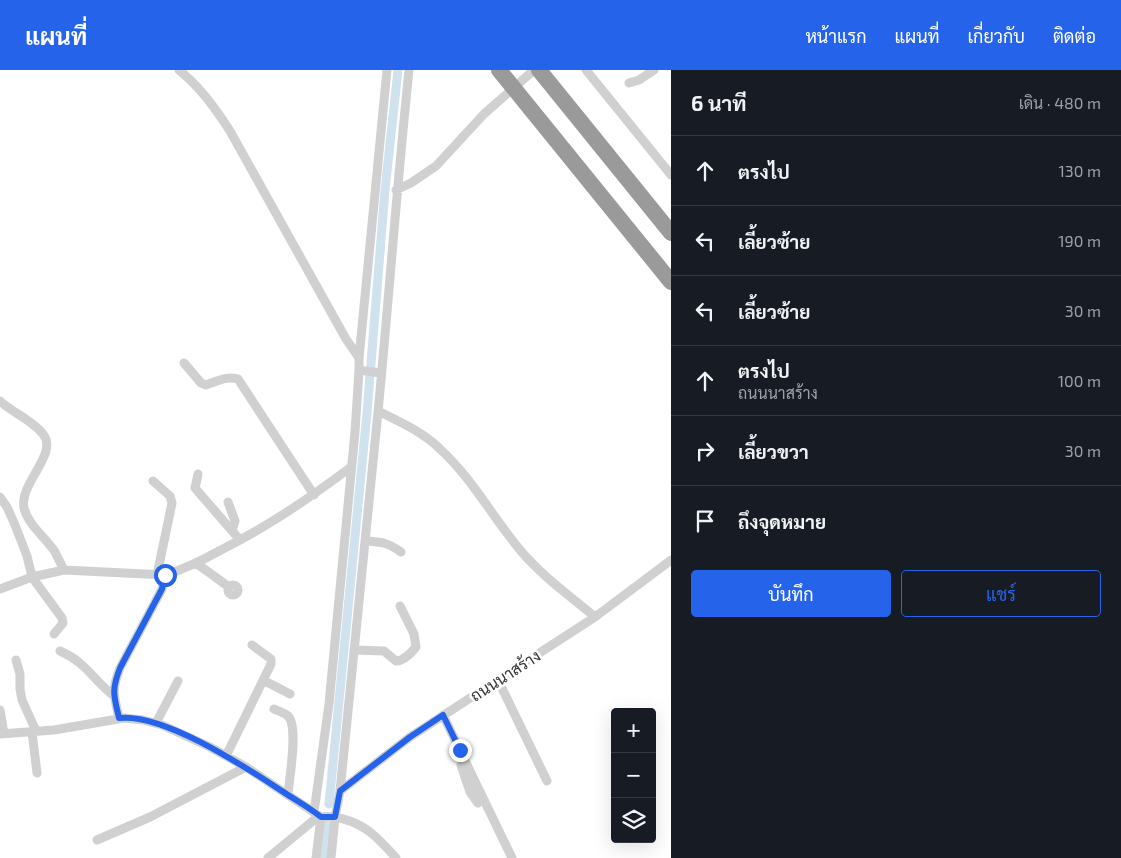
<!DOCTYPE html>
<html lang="th">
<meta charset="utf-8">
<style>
:root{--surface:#171b24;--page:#20242c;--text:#f1f3f6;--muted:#9ea1a6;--line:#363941;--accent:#2563eb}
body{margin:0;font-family:"Exo 2",Sarabun,sans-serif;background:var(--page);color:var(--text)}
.controls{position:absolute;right:15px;bottom:15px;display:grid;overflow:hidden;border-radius:5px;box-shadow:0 5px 20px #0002}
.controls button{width:45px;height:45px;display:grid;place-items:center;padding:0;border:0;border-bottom:1px solid var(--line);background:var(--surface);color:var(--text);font:25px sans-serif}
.stop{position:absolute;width:15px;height:15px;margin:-11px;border:4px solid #2563eb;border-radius:50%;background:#fff}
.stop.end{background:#2563eb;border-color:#fff;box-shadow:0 1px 5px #0008}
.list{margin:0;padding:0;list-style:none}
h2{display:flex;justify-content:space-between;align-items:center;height:65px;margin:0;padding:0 20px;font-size:21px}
h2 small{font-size:16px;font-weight:400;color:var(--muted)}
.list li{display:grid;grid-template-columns:32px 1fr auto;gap:15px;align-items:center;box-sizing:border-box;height:70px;padding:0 20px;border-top:1px solid var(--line)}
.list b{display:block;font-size:19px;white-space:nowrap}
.list p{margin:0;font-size:16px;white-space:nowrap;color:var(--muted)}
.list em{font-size:16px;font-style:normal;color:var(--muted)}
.actions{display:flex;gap:10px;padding:15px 20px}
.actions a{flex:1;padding:11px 0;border:1px solid var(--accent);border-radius:5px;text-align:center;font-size:18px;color:var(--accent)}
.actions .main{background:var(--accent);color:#fff}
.icon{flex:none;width:28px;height:28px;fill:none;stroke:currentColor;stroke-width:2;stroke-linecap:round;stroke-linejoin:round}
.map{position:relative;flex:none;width:671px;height:788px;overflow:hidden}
header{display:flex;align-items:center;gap:30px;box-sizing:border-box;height:70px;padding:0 25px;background:var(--accent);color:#fff}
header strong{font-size:24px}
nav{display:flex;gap:28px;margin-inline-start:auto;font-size:18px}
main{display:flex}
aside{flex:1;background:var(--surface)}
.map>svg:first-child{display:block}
</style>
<header>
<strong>แผนที่</strong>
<nav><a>หน้าแรก</a><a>แผนที่</a><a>เกี่ยวกับ</a><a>ติดต่อ</a></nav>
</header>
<main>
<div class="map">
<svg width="671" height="788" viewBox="0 0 671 788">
<rect width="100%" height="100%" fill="#fff"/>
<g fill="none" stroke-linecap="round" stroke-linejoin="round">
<!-- canal -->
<path stroke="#cfe2ee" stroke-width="9" d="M329 734 367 343 385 120 398 0
M324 788 327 755"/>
<!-- minor -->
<path stroke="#d0d0d0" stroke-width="9" d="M179 0C201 18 215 38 230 61L346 269 359 288V300L355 362 329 634 314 742
M586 0 671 105
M629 13 639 10 654 0
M396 120 411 113 436 96 484 44 534 0
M359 288 387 0
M184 293 201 313 206 315C218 311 225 306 238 309L314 425
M359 300 381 303
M0 331C13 343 32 350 43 364 59 384 19 413 24 438 28 455 46 468 55 482 58 488 61 494 64 500
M378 341C400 352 423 362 440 379 472 408 493 448 521 481 542 506 570 526 595 547
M198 404 195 418 240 470
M153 411 170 426 172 433 157 505
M0 427 7 437 15 455 27 486 32 507 62 548 63 553 54 564
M228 432 235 451 232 461
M365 471C381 472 387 472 401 482
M196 493 229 517
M228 520a5 5 0 1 1 10 0a5 5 0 1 1-10 0Z
M0 519 32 507 64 500 165 505C185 499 203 490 221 480 267 457 310 428 351 397
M354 580 384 581 396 591C404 591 411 583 416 577L414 564 400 536
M60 581C86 592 93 610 114 626
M16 590 20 604V619L22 630 36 661
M263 610 290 624
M498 610 547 711
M274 639C278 641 285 643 288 646 299 657 289 709 288 725
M0 640 4 664
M443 645 512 788
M119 648C114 625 111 621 120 598L162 519 165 505
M156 653 178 611
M32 662 37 703
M0 664 54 660 124 648 143 650 162 655 210 677 246 697 321 747 316 788
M226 686 271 594V589L252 575
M461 695 470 722 478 733
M340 721 410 667 595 547 671 490
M97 770 150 747 246 697
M268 788 314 750C330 741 357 752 370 762 380 770 388 779 396 788
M331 788 335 747 340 721C352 595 366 468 378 342 389 228 397 114 409 0"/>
<!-- motorway -->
<path stroke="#9a9a9a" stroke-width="16" d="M499 0 671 212
M539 0 671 163"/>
</g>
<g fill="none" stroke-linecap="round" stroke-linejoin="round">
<!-- route -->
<path stroke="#2563eb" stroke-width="6" d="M165 505 162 519 120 598C111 621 114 626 119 648 164 643 245 697 282 721 295 730 309 737 321 747H335L340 721 410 667 443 645 460 680"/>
</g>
<g text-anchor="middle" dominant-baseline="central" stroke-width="5" stroke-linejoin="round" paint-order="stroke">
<!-- street labels -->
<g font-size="16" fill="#333" stroke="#fff">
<text transform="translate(505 605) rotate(-33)">ถนนนาสร้าง</text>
</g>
</g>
</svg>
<div class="controls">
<button>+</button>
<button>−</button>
<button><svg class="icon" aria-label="layers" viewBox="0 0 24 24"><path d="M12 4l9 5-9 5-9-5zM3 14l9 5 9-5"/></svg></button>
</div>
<div class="stop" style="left:165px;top:505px"></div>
<div class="stop end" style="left:460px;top:680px"></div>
</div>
<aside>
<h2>6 นาที<small>เดิน · 480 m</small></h2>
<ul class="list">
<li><svg class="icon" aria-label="ahead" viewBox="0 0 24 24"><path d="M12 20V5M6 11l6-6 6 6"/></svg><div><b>ตรงไป</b></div><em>130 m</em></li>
<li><svg class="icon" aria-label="left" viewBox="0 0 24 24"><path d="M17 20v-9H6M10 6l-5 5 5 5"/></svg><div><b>เลี้ยวซ้าย</b></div><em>190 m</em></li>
<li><svg class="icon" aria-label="left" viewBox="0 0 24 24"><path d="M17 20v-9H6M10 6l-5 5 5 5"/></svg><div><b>เลี้ยวซ้าย</b></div><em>30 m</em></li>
<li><svg class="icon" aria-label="ahead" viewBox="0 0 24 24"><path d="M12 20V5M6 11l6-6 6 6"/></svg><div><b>ตรงไป</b><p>ถนนนาสร้าง</p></div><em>100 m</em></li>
<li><svg class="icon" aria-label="right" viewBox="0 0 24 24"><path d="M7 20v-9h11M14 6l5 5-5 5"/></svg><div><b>เลี้ยวขวา</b></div><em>30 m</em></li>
<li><svg class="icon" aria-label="arrive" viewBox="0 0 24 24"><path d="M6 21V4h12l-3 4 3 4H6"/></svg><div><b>ถึงจุดหมาย</b></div></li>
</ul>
<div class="actions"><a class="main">บันทึก</a><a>แชร์</a></div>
</aside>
</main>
